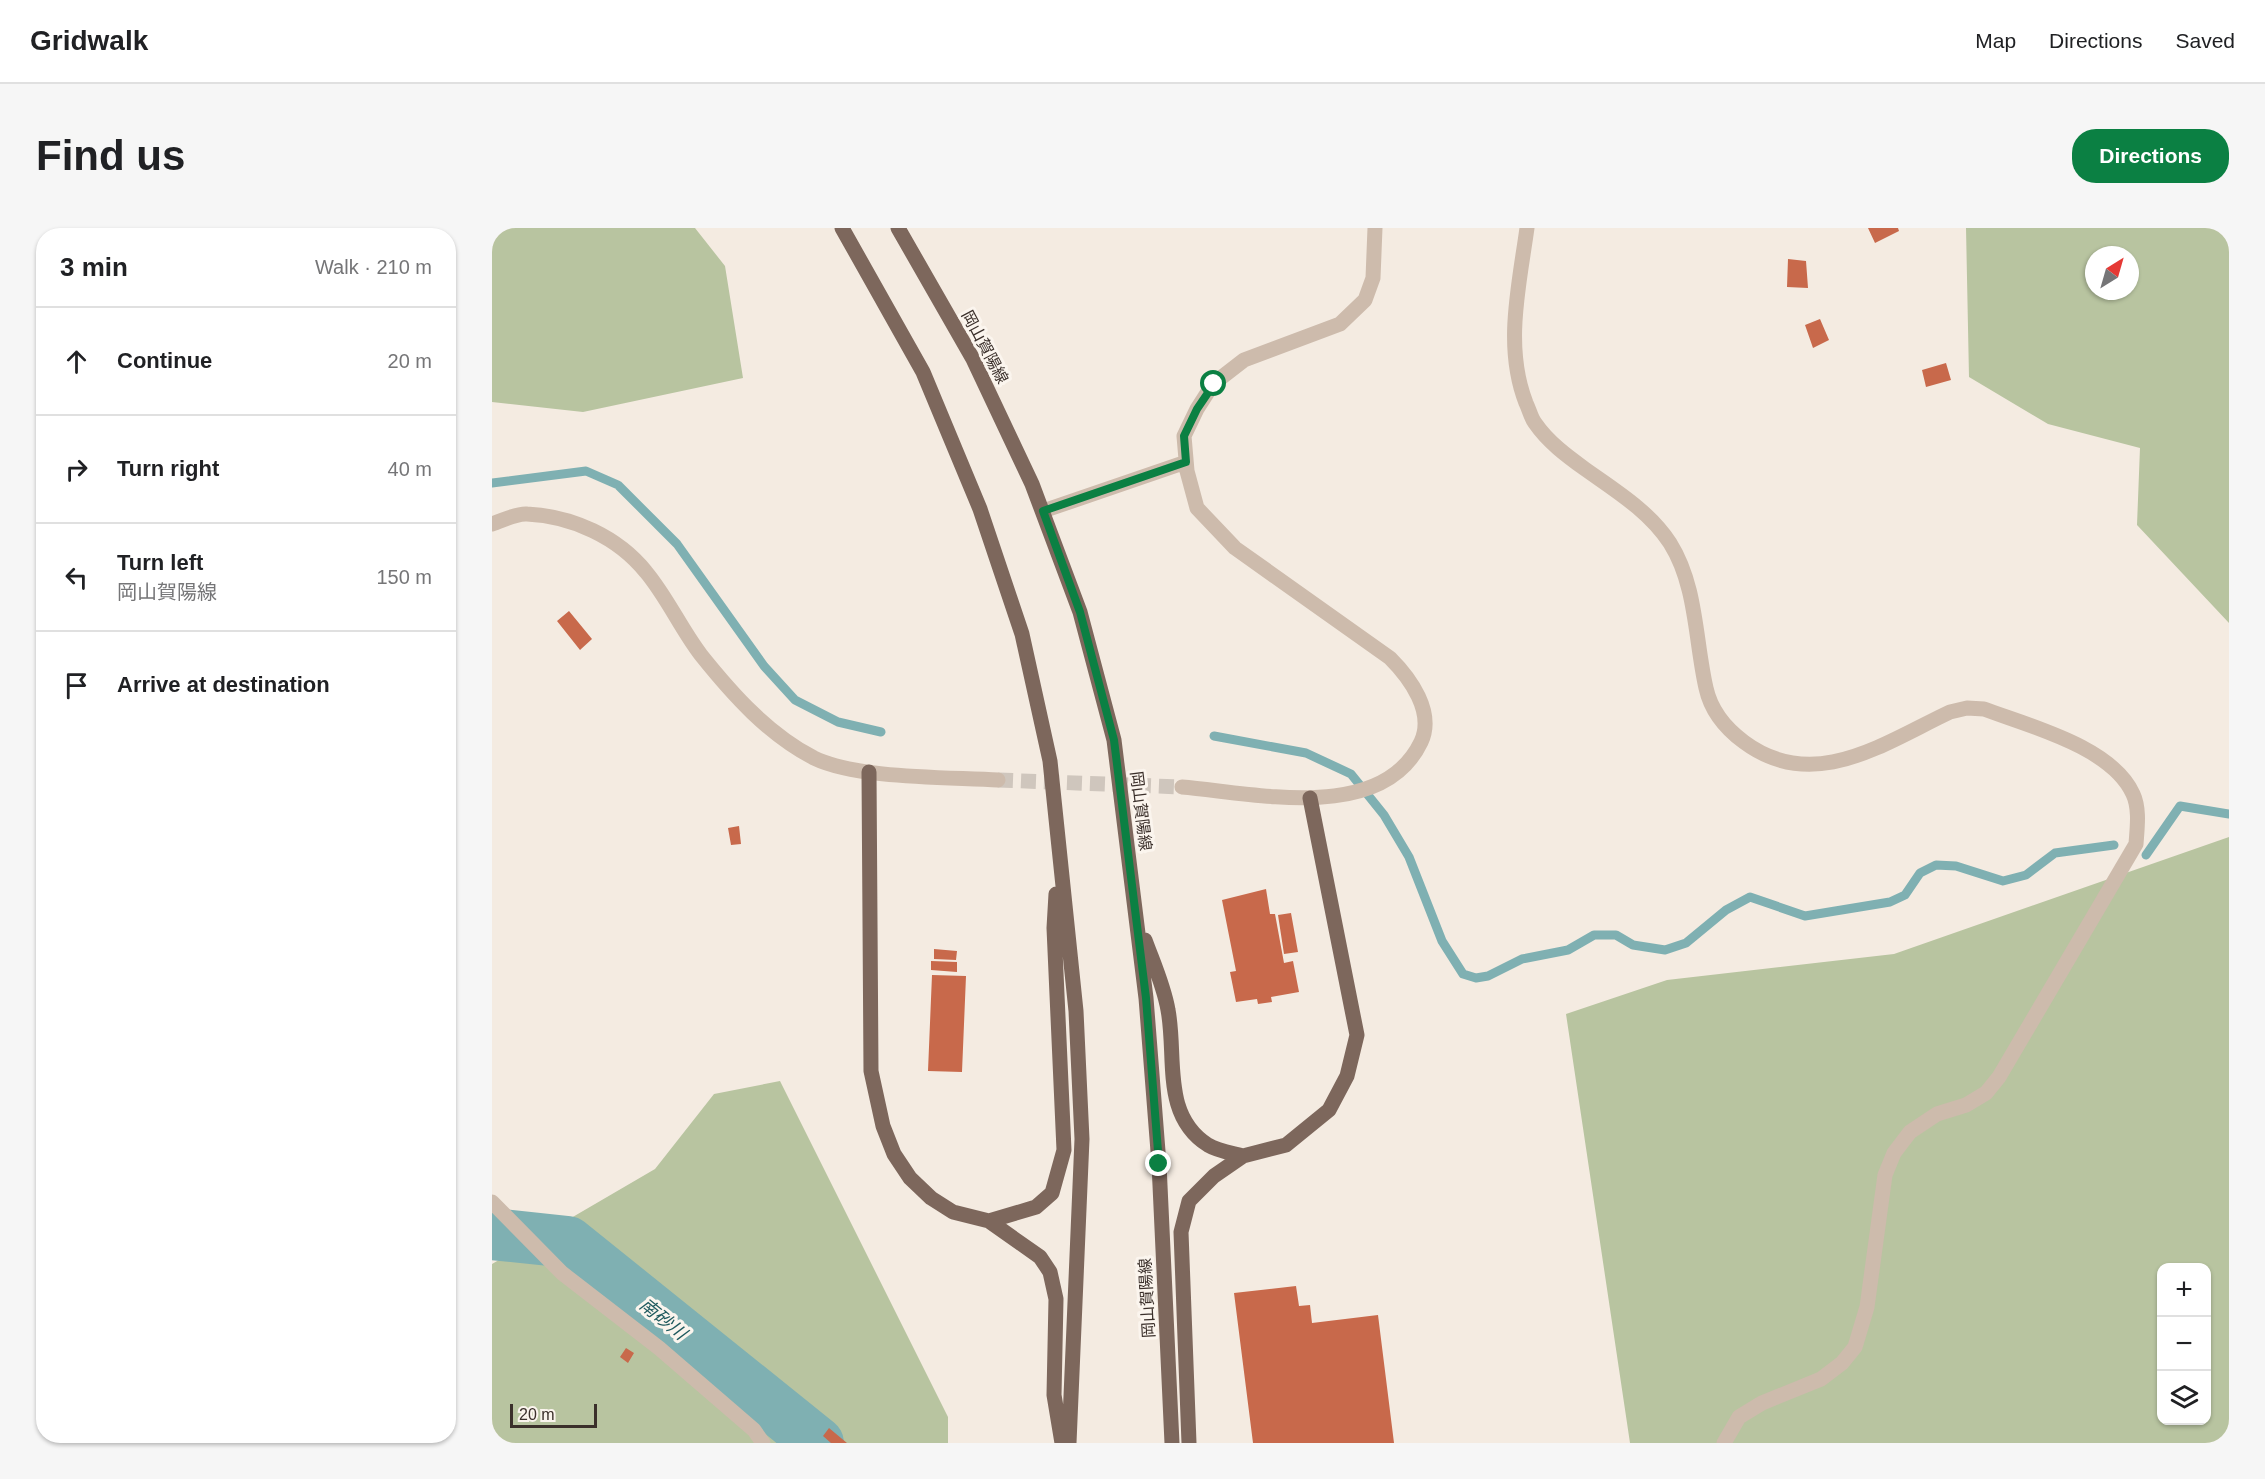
<!DOCTYPE html>
<meta charset="utf-8">
<style>
:root{--surface:#fff;--page:#f6f6f6;--text:#202124;--muted:#757577;--line:#e0e0e0;--accent:#0b8043}
body{margin:0;font-family:Arial,"Noto Sans JP",sans-serif;background:var(--page);color:var(--text)}
.controls{position:absolute;right:18px;bottom:18px;display:grid;overflow:hidden;border-radius:12px;box-shadow:0 2px 4px #0004}
.controls button{width:54px;height:54px;display:grid;place-items:center;padding:0;border:0;border-bottom:2px solid var(--line);background:var(--surface);color:var(--text);font:30px sans-serif}
.compass{position:absolute;left:1593px;top:18px;width:54px;height:54px;border-radius:50%;background:var(--surface);box-shadow:0 2px 4px #0004;rotate:37deg}
.scale{position:absolute;left:18px;bottom:15px;width:87px;box-sizing:border-box;padding-left:6px;border:3px solid #3b302b;border-top:0;font-size:16px;line-height:21px;white-space:nowrap;color:#3b302b;-webkit-text-stroke:4px #fbf5ee;paint-order:stroke}
.stop{position:absolute;width:18px;height:18px;margin:-14px;border:4px solid #0b8043;border-radius:50%;background:#fff}
.stop.end{background:#0b8043;border-color:#fff;box-shadow:0 2px 6px #0008}
.list{margin:0;padding:0;list-style:none}
h2{display:flex;justify-content:space-between;align-items:center;height:78px;margin:0;padding:0 24px;font-size:26px}
h2 small{font-size:20px;font-weight:400;color:var(--muted)}
.list li{display:grid;grid-template-columns:39px 1fr auto;gap:18px;align-items:center;box-sizing:border-box;height:108px;padding:0 24px;border-top:2px solid var(--line)}
.list b{display:block;font-size:22px;white-space:nowrap}
.list p{margin:0;font-size:20px;white-space:nowrap;color:var(--muted)}
.list em{font-size:20px;font-style:normal;color:var(--muted)}
.icon{flex:none;width:33px;height:33px;fill:none;stroke:currentColor;stroke-width:2;stroke-linecap:round;stroke-linejoin:round}
.map{position:relative;flex:none;width:1737px;height:1215px;overflow:hidden;border-radius:24px}
header{display:flex;align-items:center;gap:36px;box-sizing:border-box;height:84px;padding:0 30px;background:var(--surface);border-bottom:2px solid var(--line)}
header strong{font-size:28px}
nav{display:flex;gap:33px;margin-inline-start:auto;font-size:21px}
.intro{display:flex;align-items:center;justify-content:space-between;box-sizing:border-box;height:144px;padding:0 36px}
h1{margin:0;font-size:42px}
.button{padding:15px 27px;border-radius:24px;background:var(--accent);color:#fff;font-size:21px;font-weight:700}
main{display:flex;gap:36px;padding:0 36px}
aside{flex:1;background:var(--surface);border-radius:24px;box-shadow:0 2px 4px #0004}
.map>svg:first-child{display:block}
</style>
<header>
<strong>Gridwalk</strong>
<nav><a>Map</a><a>Directions</a><a>Saved</a></nav>
</header>
<div class="intro"><h1>Find us</h1><a class="button">Directions</a></div>
<main>
<aside>
<h2>3 min<small>Walk · 210 m</small></h2>
<ul class="list">
<li><svg class="icon" aria-label="ahead" viewBox="0 0 24 24"><path d="M12 20V5M6 11l6-6 6 6"/></svg><div><b>Continue</b></div><em>20 m</em></li>
<li><svg class="icon" aria-label="right" viewBox="0 0 24 24"><path d="M7 20v-9h11M14 6l5 5-5 5"/></svg><div><b>Turn right</b></div><em>40 m</em></li>
<li><svg class="icon" aria-label="left" viewBox="0 0 24 24"><path d="M17 20v-9H6M10 6l-5 5 5 5"/></svg><div><b>Turn left</b><p>岡山賀陽線</p></div><em>150 m</em></li>
<li><svg class="icon" aria-label="arrive" viewBox="0 0 24 24"><path d="M6 21V4h12l-3 4 3 4H6"/></svg><div><b>Arrive at destination</b></div></li>
</ul>
</aside>
<div class="map">
<svg width="1737" height="1215" viewBox="0 0 1737 1215">
<rect width="100%" height="100%" fill="#f4ebe1"/>
<!-- green -->
<path fill="#b8c4a0" fill-rule="evenodd" d="M0 0H203L233 38 251 150 91 184 0 174Z
M1474 0H1737V395L1645 297 1648 220 1556 196 1477 149ZM1602 27H1638V63H1602Z
M1737 609V1215H1138L1074 786 1175 752 1402 726ZM1670 1040H1714V1192H1670Z
M288 853 456 1189V1215H0V1036L163 941 222 866Z"/>
<g fill="none" stroke-linecap="round" stroke-linejoin="round">
<!-- stream -->
<path stroke="#7fb0b2" stroke-width="9" d="M0 255 94 243 126 257 185 316 272 438 303 472 346 494 389 504
M722 508 814 525 859 546 892 587 917 629 950 713 971 746 984 750 996 748 1030 731 1076 722 1102 707H1124L1141 717 1173 722 1194 715 1234 682 1258 669 1313 688 1398 674 1413 667 1428 645 1444 637 1464 638 1511 653 1534 647 1563 625 1622 617
M1654 627 1688 578 1737 586"/>
<!-- river -->
<path stroke="#7fb0b2" stroke-width="52" d="M0 1006 76 1014 326 1215"/>
</g>
<!-- building -->
<path fill="#c8694b" d="M1376 0H1406L1407 3 1383 15Z
M1296 31 1314 33 1316 60 1295 59Z
M1328 91 1337 112 1321 120 1313 97Z
M1454 135 1459 152 1434 159 1430 142Z
M77 383 100 411 88 422 65 393Z
M247 598 249 616 239 617 236 600Z
M774 661 778 686H783L792 735 801 733 807 764 779 769 780 774 766 776 765 771 744 774 738 744 744 743 730 672Z
M799 685 806 724 792 726 786 687Z
M442 721 465 723 464 732 442 731Z
M439 733 465 734V744L439 742Z
M440 747 474 748 470 844 436 843Z
M804 1058 807 1078 818 1077 820 1095 886 1087 902 1215H761L742 1065Z
M134 1120 142 1125 136 1135 128 1129Z
M337 1200 355 1215H339L331 1208Z"/>
<g fill="none" stroke-linecap="round" stroke-linejoin="round">
<!-- tertiary-tunnel -->
<path stroke="#cfc6bd" stroke-width="15" stroke-dasharray="15 8" stroke-linecap="butt" d="M506 552 690 559"/>
<!-- minor -->
<path stroke="#cdbbac" stroke-width="15" d="M1035 0C1027 58 1012 119 1034 175 1037 181 1039 190 1043 195 1056 214 1075 228 1093 241 1124 263 1157 283 1178 315 1205 358 1203 412 1214 460 1219 483 1233 500 1252 514 1322 566 1392 515 1458 484L1475 480 1492 481C1537 498 1620 519 1641 566 1648 581 1645 601 1644 616L1507 849 1494 865 1474 877 1445 886 1418 904 1402 925 1393 947 1375 1079 1363 1119 1350 1135 1329 1151 1270 1175 1247 1189 1232 1215
M0 974 70 1045 167 1120 262 1202 271 1215"/>
<!-- tertiary -->
<path stroke="#cdbbac" stroke-width="15" d="M551 283 694 234
M0 296C10 293 24 285 35 286 80 288 126 309 154 344 175 369 189 401 209 427 241 467 276 506 322 530 365 551 457 549 506 552
M690 559C762 565 890 596 929 514 943 484 918 450 898 430L743 320 705 280 695 243 692 208 705 181 721 156 752 132 848 96 873 72 881 50 883 0"/>
<!-- primary -->
<path stroke="#7d675c" stroke-width="15" d="M350 0 431 144 488 281 530 406 558 533 584 783 590 911 577 1215
M406 0 481 131 540 256 588 384 622 512 654 770 667 936 680 1215
M377 544 379 843 391 898 402 926 418 950 439 970 461 984 497 993 548 1029 558 1044 564 1071 562 1167 570 1215
M653 712C661 734 672 758 676 782 685 829 669 887 716 917 726 923 740 925 751 928
M497 993 544 979 560 965 572 922 562 700 564 666
M697 1215 689 1004 697 973 722 948 751 928 794 917 837 882 855 848 865 807 818 570"/>
</g>
<g fill="none" stroke-linecap="round" stroke-linejoin="round">
<!-- route -->
<path stroke="#0b8043" stroke-width="8" d="M667 936 654 770 622 512 588 384 551 283 694 234 692 208 705 181 722 156"/>
</g>
<g text-anchor="middle" dominant-baseline="central" stroke-width="6" stroke-linejoin="round" paint-order="stroke">
<!-- street labels -->
<g font-size="16" fill="#3b302b" stroke="#fbf5ee">
<text transform="translate(493 119) rotate(62)">岡山賀陽線</text>
<text transform="translate(649 583) rotate(83)">岡山賀陽線</text>
<text transform="translate(655 1070) rotate(-93)">岡山賀陽線</text>
</g>
<!-- water labels -->
<g font-size="18" font-style="italic" fill="#1f5a5e" stroke="#fbf5ee">
<text transform="translate(171 1091) rotate(39)">南砂川</text>
</g>
</g>
</svg>
<div class="controls">
<button>+</button>
<button>−</button>
<button><svg class="icon" aria-label="layers" viewBox="0 0 24 24"><path d="M12 4l9 5-9 5-9-5zM3 14l9 5 9-5"/></svg></button>
</div>
<svg class="compass" viewBox="-18 -18 36 36"><path d="M0-13l5 13h-10z" fill="#e53935"/><path d="M0 13l5-13h-10z" fill="#757577"/></svg>
<div class="scale">20 m</div>
<div class="stop" style="left:722px;top:156px"></div>
<div class="stop end" style="left:667px;top:936px"></div>
</div>
</main>
